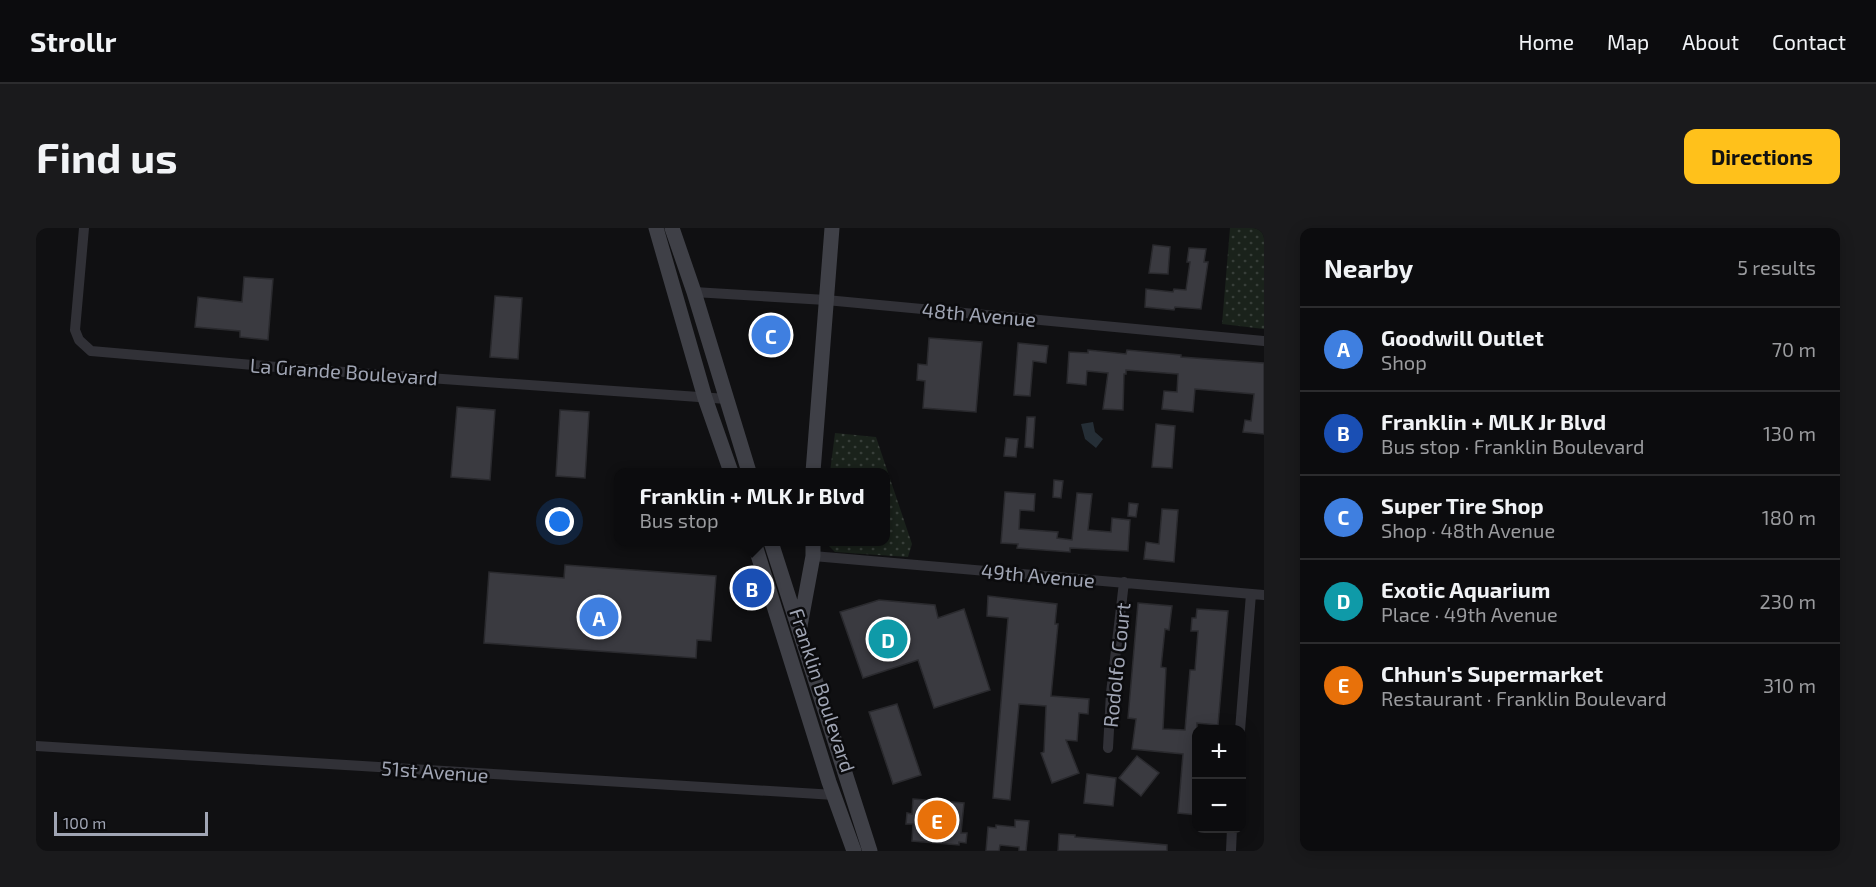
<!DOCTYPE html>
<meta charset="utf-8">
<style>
:root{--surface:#0c0c0e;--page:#1a1a1c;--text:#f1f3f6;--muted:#9a9b9e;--line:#2c2c2e;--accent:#ffc11b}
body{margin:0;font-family:"Exo 2",sans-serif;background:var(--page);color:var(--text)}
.controls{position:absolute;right:18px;bottom:18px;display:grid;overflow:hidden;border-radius:12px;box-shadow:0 3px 15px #0003}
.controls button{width:54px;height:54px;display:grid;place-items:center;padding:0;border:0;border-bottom:2px solid var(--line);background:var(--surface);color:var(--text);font:30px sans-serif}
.scale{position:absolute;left:18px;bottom:15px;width:154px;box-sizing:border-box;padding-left:6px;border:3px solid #a0a5b4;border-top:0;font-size:16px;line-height:21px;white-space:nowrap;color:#a0a5b4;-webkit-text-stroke:4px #0b0b0d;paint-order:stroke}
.you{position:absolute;left:524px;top:294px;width:21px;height:21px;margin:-15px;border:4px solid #fff;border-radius:50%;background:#1a73e8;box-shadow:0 0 0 9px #1a73e833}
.badge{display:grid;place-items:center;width:39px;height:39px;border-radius:50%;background:var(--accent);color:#fff;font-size:20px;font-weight:700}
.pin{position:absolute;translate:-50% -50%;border:3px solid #fff;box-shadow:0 2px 6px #0006}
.popup{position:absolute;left:578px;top:240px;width:276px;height:78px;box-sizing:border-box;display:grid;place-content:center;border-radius:12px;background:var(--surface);filter:drop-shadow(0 2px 4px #0005);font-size:20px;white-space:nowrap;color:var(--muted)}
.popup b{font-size:22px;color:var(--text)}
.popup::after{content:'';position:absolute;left:50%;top:100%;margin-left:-12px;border:12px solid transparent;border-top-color:var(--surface)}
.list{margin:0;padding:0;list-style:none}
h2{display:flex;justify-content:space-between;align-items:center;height:78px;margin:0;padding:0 24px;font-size:26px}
h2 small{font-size:20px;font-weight:400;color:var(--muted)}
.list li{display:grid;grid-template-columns:39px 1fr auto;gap:18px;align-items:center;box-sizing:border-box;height:84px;padding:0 24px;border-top:2px solid var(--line)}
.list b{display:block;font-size:22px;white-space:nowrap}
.list p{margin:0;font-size:20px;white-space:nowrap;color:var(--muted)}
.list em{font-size:20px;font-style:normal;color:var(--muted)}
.map{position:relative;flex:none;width:1228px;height:623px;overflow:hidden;border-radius:12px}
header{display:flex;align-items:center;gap:36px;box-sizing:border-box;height:84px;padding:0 30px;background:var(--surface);border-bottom:2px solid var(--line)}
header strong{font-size:28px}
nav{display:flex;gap:33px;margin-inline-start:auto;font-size:21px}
.intro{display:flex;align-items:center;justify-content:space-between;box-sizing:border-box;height:144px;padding:0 36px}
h1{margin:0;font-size:42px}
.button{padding:15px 27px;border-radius:12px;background:var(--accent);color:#111;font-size:21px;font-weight:700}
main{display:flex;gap:36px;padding:0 36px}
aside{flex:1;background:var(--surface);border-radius:12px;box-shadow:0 3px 15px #0003}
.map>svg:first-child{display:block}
</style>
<header>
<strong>Strollr</strong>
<nav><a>Home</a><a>Map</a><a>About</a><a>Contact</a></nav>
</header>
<div class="intro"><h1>Find us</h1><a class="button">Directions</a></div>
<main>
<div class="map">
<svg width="1228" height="623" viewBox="0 0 1228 623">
<defs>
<pattern id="grass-dots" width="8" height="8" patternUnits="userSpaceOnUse" patternTransform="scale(1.5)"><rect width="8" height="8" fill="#1a221b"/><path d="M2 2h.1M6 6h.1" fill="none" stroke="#383f3a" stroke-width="1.8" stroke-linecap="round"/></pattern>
</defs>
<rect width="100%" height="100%" fill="#101012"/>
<!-- grass -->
<path fill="url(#grass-dots)" d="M1194 0H1228V101L1186 96Z
M799 205 840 209 876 316 872 329 799 324 789 314H849V244H794Z"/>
<!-- water -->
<path fill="#252e36" d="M1057 194 1059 204 1067 211 1060 220 1049 211 1045 196Z"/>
<!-- building -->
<path fill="#3a3a40" stroke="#2a2a2e" stroke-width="1.5" d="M1117 17 1134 19 1132 46 1113 45Z
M1153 20 1170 21 1168 34H1172L1165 81 1139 79 1138 82 1109 79 1110 61 1137 64 1138 61 1150 62 1154 34H1151Z
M208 49 237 51 232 112 204 109V103L159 99 162 69 206 74Z
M459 68 486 70 482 131 454 129Z
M893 110 946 114 940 184 887 180 889 153 881 152 882 136 891 137Z
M982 115 1012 118 1010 135 997 133 994 168 978 167Z
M1052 122 1090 126 1091 122 1145 127V129L1228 135V206L1207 204 1209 192 1215 193 1218 166 1159 161 1157 184 1126 181 1128 163 1141 164 1142 146 1090 142V146H1088L1087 182 1067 181 1072 145 1051 143 1050 157 1031 155 1033 124 1052 125Z
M421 179 459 182 454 252 415 249Z
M524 182 553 184 549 250 520 248Z
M991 189H999L997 220 989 219Z
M1120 196 1139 198 1136 240 1116 239Z
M970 210 982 211 980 229 968 228Z
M1018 252 1027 253 1025 270 1017 269Z
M969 264 999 266 998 283 984 282 983 301 1022 304 1021 310 1036 312 1041 265 1056 266 1052 302 1075 304 1076 290 1094 292 1092 323 1034 320V324L981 320 982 316 965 315Z
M1093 275 1102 276 1100 289 1092 288Z
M1126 281 1142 282 1138 334 1108 331 1110 314 1123 316Z
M529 337 680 348 675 413 661 412 660 430 448 415 453 344 528 350Z
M952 368 1021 376 1019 396H1022L1015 468 1053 471 1052 486 1043 485 1041 513 1030 512 1043 545 1016 555 1005 525 1008 524 1010 478 983 476 974 572 957 570 972 390 951 388Z
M843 372 899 377 902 390 928 381 954 462 898 480 882 432 827 450 804 384Z
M1102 375 1136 378 1133 402 1129 401 1125 439 1130 440 1127 501 1149 502 1154 442H1159L1162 403H1155L1156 390H1160L1161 381 1192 383 1182 497 1161 495V587L1142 585 1147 526 1096 521 1100 491 1092 490Z
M861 476 885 547 857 556 833 484Z
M1101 528 1123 545 1105 568 1083 550Z
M1051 546 1080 550 1077 578 1048 575Z
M877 571 928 575 925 605H931L930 615 923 614V617L876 613 877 596H870L871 585 876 586Z
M979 592 993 593 990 623H983V619L964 617 963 623H950L952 599 960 600V597L979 599Z
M1023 606 1039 607V609L1131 617V623H1022Z"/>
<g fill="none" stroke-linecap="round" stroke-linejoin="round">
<!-- street -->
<path stroke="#313137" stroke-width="10" d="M48 0 39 102 43 112 55 123 252 140 691 171
M658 64 790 72 1228 113
M777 328 1228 367
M1204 502 1215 366
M0 518 799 567
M1072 520 1075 465 1088 354
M1195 623 1196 600"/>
<!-- secondary -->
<path stroke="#3f4047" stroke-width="15" d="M620 0 669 170 695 244
M636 0 658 64 713 244
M777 244 796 0
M718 314 793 554 818 623
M735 314 834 623
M764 398 777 328V314"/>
</g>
<g text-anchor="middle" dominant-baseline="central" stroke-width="5" stroke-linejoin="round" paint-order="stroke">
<!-- street labels -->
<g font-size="20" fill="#a0a5b4" stroke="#0b0b0d">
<text transform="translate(943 86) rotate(5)">48th Avenue</text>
<text transform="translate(308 143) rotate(4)">La Grande Boulevard</text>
<text transform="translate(1002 347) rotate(5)">49th Avenue</text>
<text transform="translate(1080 437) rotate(-84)">Rodolfo Court</text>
<text transform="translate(787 462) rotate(72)">Franklin Boulevard</text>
<text transform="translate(399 543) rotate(4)">51st Avenue</text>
</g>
</g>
</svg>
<div class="controls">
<button>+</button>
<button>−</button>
</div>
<div class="scale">100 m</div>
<div class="you"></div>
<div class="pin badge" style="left:563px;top:389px;background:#3f7fe0">A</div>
<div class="pin badge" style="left:716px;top:360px;background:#1a4fb4">B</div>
<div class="popup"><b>Franklin + MLK Jr Blvd</b>Bus stop</div>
<div class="pin badge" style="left:735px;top:107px;background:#3f7fe0">C</div>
<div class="pin badge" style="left:852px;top:411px;background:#0f9aa8">D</div>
<div class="pin badge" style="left:901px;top:592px;background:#e8710a">E</div>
</div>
<aside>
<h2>Nearby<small>5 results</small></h2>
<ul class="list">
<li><span class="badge" style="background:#3f7fe0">A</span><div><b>Goodwill Outlet</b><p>Shop</p></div><em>70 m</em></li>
<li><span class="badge" style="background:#1a4fb4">B</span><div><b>Franklin + MLK Jr Blvd</b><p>Bus stop · Franklin Boulevard</p></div><em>130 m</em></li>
<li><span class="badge" style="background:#3f7fe0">C</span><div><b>Super Tire Shop</b><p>Shop · 48th Avenue</p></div><em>180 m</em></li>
<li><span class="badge" style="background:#0f9aa8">D</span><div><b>Exotic Aquarium</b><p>Place · 49th Avenue</p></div><em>230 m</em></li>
<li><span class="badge" style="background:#e8710a">E</span><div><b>Chhun's Supermarket</b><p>Restaurant · Franklin Boulevard</p></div><em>310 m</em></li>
</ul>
</aside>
</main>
